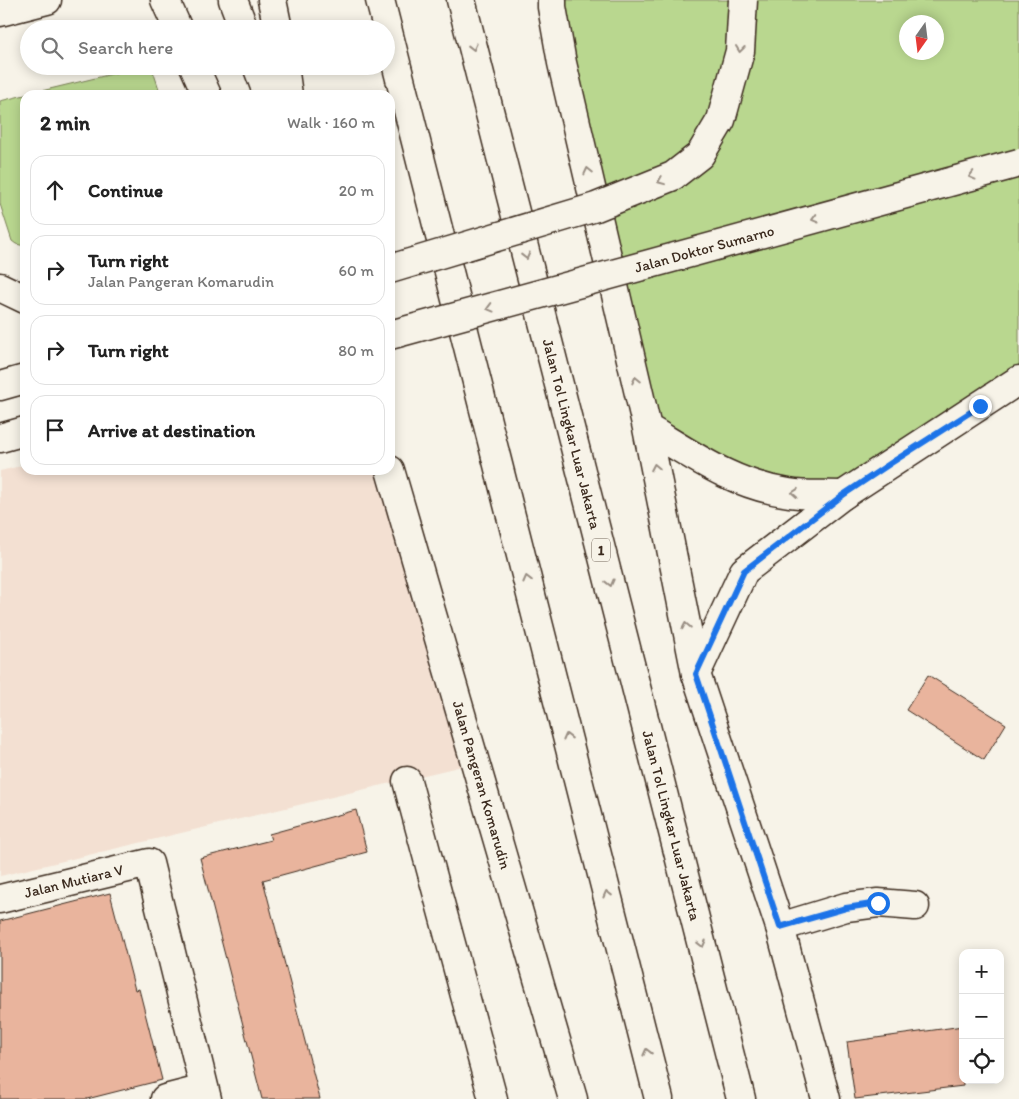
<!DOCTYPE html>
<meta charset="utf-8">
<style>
:root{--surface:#fff;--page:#f2f2f2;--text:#222;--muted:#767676;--line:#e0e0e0}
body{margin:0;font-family:Itim,sans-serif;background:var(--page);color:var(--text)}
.controls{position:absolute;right:15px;bottom:15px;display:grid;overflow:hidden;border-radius:10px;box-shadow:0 2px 12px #0003}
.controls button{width:45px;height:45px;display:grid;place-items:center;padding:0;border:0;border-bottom:1px solid var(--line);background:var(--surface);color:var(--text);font:25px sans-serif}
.compass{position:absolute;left:899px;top:15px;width:45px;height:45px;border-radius:50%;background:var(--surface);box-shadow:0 2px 12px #0003;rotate:194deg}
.stop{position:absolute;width:15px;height:15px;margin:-11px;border:4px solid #1a73e8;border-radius:50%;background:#fff}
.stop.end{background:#1a73e8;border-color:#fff;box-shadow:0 1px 5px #0008}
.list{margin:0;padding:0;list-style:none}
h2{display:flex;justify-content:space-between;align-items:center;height:65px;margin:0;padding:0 20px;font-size:21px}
h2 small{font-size:16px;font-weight:400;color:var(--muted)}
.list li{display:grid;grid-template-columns:32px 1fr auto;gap:15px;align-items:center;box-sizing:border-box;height:70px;margin:0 10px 10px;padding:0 10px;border:1px solid var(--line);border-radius:15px}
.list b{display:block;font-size:19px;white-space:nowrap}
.list p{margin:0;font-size:16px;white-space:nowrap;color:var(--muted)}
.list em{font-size:16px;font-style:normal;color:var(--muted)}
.icon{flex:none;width:28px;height:28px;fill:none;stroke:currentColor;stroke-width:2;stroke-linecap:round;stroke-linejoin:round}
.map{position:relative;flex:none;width:1019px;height:1099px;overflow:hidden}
.search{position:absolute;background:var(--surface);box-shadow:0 2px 12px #0003;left:20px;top:20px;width:375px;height:55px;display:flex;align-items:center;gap:12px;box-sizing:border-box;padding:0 18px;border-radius:28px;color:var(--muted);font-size:19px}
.panel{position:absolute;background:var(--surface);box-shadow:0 2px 12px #0003;left:20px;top:90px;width:375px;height:385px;border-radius:15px}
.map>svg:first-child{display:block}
</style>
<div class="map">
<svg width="1019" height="1099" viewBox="0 0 1019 1099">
<rect width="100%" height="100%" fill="#f7f3e8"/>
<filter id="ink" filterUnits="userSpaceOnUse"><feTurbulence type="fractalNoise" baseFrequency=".02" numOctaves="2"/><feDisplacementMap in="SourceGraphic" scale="10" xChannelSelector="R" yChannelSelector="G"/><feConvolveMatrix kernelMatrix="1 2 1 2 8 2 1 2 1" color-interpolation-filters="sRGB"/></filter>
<g filter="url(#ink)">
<!-- built -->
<path fill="#f3e0d2" d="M25 465V470H390L475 763 0 876V471Z"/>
<!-- green -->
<path fill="#b9d78f" stroke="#7a8056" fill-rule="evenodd" d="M553 0H1019V380L891 463 812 494 647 428ZM906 22H936V52H906Z
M141 67 153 71 161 95H25V246L16 244 12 241 0 204V101Z"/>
<!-- building -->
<path fill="#e9b49d" stroke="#3b2a1e" d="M928 675 1006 724 984 760 906 710Z
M356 810 367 852 263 880 320 1099H262L200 858 271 840 269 834Z
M110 893 135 990 139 989 162 1080 87 1099H0V921Z
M963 1026V1086L855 1099 847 1042Z"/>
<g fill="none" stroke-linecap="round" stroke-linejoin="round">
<defs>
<g id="minor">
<path d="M165 0 178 29"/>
<path d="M233 0 244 29"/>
<path d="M272 0 278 29"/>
<path d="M0 12 47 0"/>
<path d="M194 66 207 95"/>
<path d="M257 66 268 95"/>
<path d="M284 66 288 95"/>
<path d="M0 287 25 299"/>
<path d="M0 386 25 379"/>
<path id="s1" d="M390 470 573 1099"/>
<path d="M407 781 493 1099"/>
<path id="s2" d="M0 899 149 863 207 1099"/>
<path d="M780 927 846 907 878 903 915 906"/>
<path d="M165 1099 204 1089"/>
<path d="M826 1099 780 927 696 674 744 571 843 495 1019 380"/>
</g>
<path id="major" d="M552 0V7L562 63 647 428 696 674
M647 428C694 456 733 485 789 493 807 496 826 494 843 495
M0 438 25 431"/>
<g id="highway">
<path d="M380 0 659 1099"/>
<path id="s3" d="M461 0 741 1099"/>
</g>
</defs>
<!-- minor casing -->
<use href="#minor" stroke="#3b2a1e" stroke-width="31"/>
<!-- major casing -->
<use href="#major" stroke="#3b2a1e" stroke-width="31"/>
<!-- highway casing -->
<use href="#highway" stroke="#3b2a1e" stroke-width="31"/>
<!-- minor -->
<use href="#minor" stroke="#f7f3e8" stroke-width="28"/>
<!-- major -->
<use href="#major" stroke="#f7f3e8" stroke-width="28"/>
<!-- highway -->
<use href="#highway" stroke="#f7f3e8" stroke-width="28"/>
<defs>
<path id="minor-bridge" d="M390 269 596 207 673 176 700 155 721 120 740 51 743 0"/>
<g id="major-bridge">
<path id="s4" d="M390 335 1019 163"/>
</g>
</defs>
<!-- minor-bridge casing -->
<use href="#minor-bridge" stroke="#3b2a1e" stroke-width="31" stroke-linecap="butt"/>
<!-- major-bridge casing -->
<use href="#major-bridge" stroke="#3b2a1e" stroke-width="31" stroke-linecap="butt"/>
<!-- minor-bridge -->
<use href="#minor-bridge" stroke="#f7f3e8" stroke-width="28"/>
<!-- major-bridge -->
<use href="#major-bridge" stroke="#f7f3e8" stroke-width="28"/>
</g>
<!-- one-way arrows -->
<defs><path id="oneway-chevron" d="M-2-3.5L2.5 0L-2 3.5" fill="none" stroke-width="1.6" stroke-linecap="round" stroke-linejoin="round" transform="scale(1.25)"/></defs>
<g stroke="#998e83">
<use href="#oneway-chevron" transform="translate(473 47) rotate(76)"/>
<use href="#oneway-chevron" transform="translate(740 49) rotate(97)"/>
<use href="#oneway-chevron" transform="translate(588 171) rotate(-103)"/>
<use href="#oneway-chevron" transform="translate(972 176) rotate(165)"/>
<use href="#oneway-chevron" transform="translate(661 181) rotate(158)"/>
<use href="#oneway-chevron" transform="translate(815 219) rotate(165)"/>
<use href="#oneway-chevron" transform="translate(526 256) rotate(76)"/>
<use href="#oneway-chevron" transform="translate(490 308) rotate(165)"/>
<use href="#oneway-chevron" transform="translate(636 380) rotate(-103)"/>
<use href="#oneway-chevron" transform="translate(655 467) rotate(-101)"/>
<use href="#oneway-chevron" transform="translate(795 493) rotate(-176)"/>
<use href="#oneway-chevron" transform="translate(527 579) rotate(-104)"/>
<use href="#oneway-chevron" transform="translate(610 583) rotate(76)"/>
<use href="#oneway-chevron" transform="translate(686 626) rotate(-101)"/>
<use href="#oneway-chevron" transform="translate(567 737) rotate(-104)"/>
<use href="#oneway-chevron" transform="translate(607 894) rotate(-104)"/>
<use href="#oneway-chevron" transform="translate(702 944) rotate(76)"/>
<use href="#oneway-chevron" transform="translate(647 1052) rotate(-104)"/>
</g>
</g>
<g fill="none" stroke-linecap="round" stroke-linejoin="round" filter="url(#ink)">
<!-- route -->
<path stroke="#1a73e8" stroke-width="6" d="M878 903 846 908 780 927 696 674 744 571 843 495 891 463 980 406"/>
</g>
<g text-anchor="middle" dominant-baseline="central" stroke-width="4" stroke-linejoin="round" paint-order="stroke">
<!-- shield labels -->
<rect fill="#f7f3e8" stroke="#73665b" stroke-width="1" x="592" y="538.5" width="18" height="23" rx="4"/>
<g font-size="14" font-weight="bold" fill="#3b2a1e">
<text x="601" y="550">1</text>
</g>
<!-- street labels -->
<g font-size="15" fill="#3b2a1e" stroke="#f7f3e8">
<text stroke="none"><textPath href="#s4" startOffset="326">Jalan Doktor Sumarno</textPath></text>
<text stroke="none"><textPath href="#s3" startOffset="448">Jalan Tol Lingkar Luar Jakarta</textPath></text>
<text stroke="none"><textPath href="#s1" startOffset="328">Jalan Pangeran Komarudin</textPath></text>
<text stroke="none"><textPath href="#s3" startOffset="852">Jalan Tol Lingkar Luar Jakarta</textPath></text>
<text stroke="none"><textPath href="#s2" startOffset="76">Jalan Mutiara V</textPath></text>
</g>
</g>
</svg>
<div class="controls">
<button>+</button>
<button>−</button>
<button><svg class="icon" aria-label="locate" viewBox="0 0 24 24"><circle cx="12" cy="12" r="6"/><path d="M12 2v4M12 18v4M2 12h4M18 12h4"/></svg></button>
</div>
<svg class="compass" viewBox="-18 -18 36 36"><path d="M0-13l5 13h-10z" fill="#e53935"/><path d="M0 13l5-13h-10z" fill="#767676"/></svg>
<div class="stop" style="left:878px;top:903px"></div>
<div class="stop end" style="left:980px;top:406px"></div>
<div class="search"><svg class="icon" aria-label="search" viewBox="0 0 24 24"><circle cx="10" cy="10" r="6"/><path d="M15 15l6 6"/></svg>Search here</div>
<section class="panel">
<h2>2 min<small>Walk · 160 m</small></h2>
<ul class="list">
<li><svg class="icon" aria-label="ahead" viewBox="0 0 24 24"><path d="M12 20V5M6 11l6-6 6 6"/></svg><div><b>Continue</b></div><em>20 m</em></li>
<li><svg class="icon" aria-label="right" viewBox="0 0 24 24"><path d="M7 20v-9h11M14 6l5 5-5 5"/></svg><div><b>Turn right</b><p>Jalan Pangeran Komarudin</p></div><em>60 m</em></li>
<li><svg class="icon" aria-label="right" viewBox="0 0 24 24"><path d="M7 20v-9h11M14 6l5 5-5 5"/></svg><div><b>Turn right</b></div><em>80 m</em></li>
<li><svg class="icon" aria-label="arrive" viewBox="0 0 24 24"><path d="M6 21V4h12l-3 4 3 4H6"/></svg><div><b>Arrive at destination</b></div></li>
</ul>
</section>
</div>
